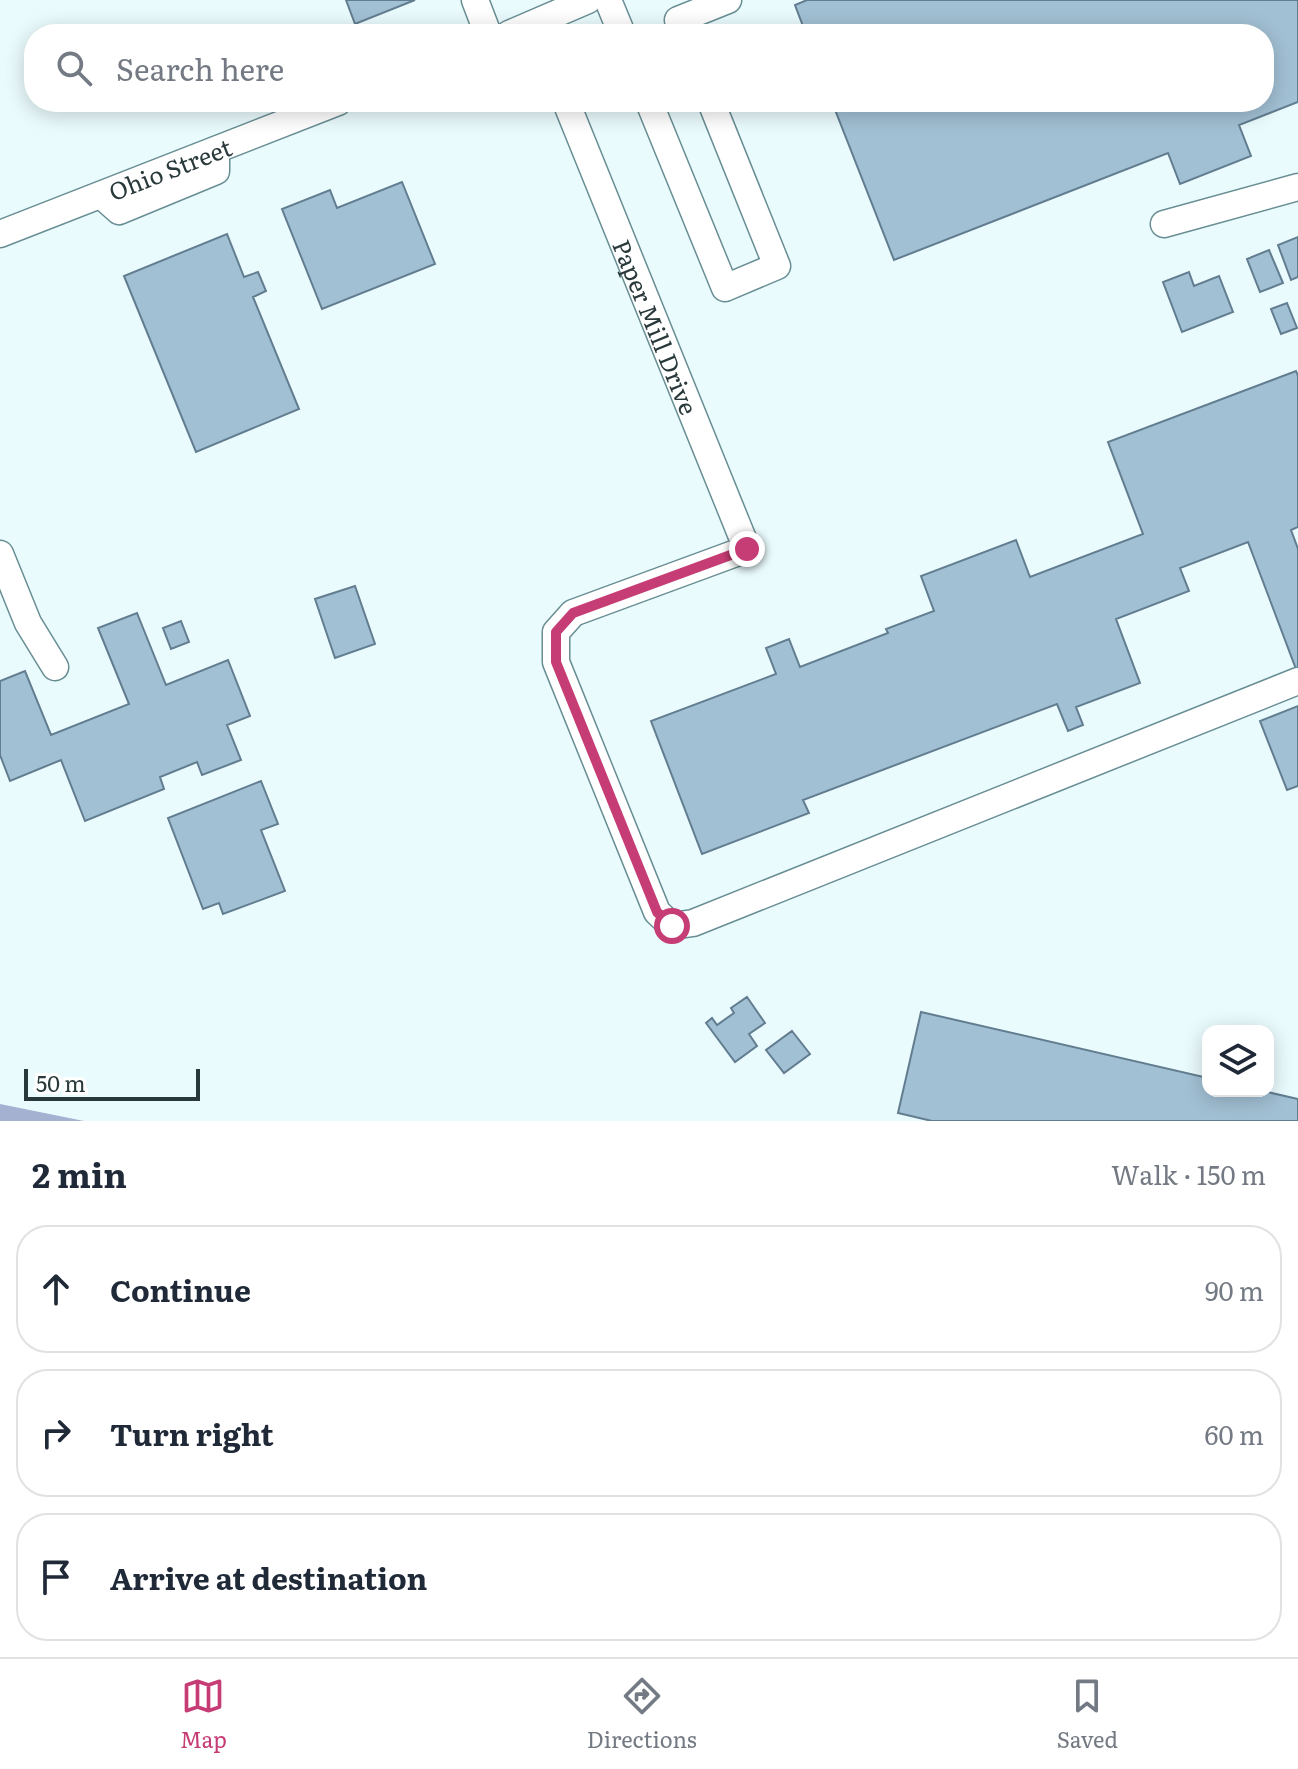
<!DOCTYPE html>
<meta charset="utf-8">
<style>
:root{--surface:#fff;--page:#f2f2f3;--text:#1f2937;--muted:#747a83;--line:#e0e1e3;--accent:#c63c74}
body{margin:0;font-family:Literata,serif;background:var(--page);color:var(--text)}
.controls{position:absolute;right:24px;bottom:24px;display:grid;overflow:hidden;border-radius:16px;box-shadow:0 4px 20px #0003}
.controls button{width:72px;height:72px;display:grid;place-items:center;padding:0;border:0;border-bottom:2px solid var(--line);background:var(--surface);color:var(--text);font:40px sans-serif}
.scale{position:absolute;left:24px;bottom:20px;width:176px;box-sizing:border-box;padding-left:8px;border:4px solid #29393b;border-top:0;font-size:22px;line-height:28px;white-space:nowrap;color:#29393b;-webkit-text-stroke:6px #fff;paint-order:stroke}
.stop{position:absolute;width:24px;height:24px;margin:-18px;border:6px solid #c63c74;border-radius:50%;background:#fff}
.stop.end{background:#c63c74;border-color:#fff;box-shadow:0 2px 8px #0008}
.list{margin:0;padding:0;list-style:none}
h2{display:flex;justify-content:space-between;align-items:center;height:104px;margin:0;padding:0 32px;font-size:34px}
h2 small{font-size:26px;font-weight:400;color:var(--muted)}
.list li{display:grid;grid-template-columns:52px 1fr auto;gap:24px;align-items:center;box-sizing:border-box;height:128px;margin:0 16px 16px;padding:0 16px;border:2px solid var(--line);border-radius:32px}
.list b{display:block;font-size:30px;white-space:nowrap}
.list em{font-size:26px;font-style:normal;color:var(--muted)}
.icon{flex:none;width:44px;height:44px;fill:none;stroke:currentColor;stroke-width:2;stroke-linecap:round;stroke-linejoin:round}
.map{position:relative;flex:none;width:1298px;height:1121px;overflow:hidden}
.search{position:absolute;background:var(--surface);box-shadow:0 4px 20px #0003;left:24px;right:24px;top:24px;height:88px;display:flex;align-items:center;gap:20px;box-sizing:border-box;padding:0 28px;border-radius:32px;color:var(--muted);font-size:30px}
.sheet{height:536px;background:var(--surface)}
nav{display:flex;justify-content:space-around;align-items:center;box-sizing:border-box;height:112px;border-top:2px solid var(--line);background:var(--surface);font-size:22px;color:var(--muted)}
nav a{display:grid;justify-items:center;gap:4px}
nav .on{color:var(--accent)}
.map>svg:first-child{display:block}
</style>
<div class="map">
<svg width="1298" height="1121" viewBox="0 0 1298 1121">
<rect width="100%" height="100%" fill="#eafbfd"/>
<!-- water -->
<path fill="#a5b1d0" d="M0 1104 84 1121H0Z"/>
<!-- building -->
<path fill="#a2c0d4" stroke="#627d90" stroke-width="2" d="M346 0H415L355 24Z
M807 0H1298V102L1239 125 1251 156 1180 184 1168 153 894 260 832 102H1264V34H806L795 5Z
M402 182 435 264 322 309 282 209 330 190 337 208Z
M227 234 244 277 258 272 266 291 253 297 299 409 196 452 124 276Z
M1298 237V277L1291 280 1278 245Z
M1269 250 1283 283 1260 292 1247 259Z
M1189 272 1194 286 1219 276 1233 312 1182 332 1163 282Z
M1287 303 1297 328 1281 334 1271 309Z
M1296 371 1298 376V527L1291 530 1298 549V668L1296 669 1248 542 1180 568 1189 591 1116 619 1140 683 1076 707 1083 725 1068 731 1057 704 803 800 809 813 702 854 651 721 776 674 766 648 789 639 800 667 888 633 886 629 934 611 921 576 1016 540 1030 577 1143 534 1108 442Z
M355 586 375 644 335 658 315 599Z
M137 613 166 685 228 660 250 716 227 725 241 760 202 775 197 762 160 777 164 789 85 821 61 760 10 781 0 755V681L25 671 51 735 129 704 98 628Z
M181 621 189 642 171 649 163 628Z
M1298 706V786L1287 790 1260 721Z
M261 781 278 824 261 830 285 891 223 914 219 903 203 909 168 818Z
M747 997 765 1023 749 1034 757 1046 735 1062 706 1023 712 1018 717 1025 734 1013 731 1008Z
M921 1012 1208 1078V1091H1263L1298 1099V1121H932L898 1113Z
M792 1031 810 1054 784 1073 766 1050Z"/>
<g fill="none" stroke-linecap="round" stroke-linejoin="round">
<defs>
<g id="minor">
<path d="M475 0 488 34"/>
<path d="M608 0 622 34"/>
<path d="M509 34 588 0"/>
<path d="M684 34 678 20 728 0"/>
<path id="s1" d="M566 102 747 549 573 613 556 632V662L657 912 672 926 693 923 1298 681"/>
<path d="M649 102 725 288 777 266 711 102"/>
<path d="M101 195 119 211 216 171V150"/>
<path d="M1164 224 1298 187"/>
<path id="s2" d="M0 234 338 102"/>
<path d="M0 554 28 623 55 667"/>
</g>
</defs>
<!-- minor casing -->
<use href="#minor" stroke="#688e94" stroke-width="29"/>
<!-- minor -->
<use href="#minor" stroke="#fff" stroke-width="26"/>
</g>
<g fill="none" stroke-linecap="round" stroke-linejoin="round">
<!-- route -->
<path stroke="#c63c74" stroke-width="10" d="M672 926 657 912 556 662V632L573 613 747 549"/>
</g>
<g text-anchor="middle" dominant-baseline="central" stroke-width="8" stroke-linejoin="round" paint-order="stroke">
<!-- street labels -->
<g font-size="24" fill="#29393b" stroke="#fff">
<text stroke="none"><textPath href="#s2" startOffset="182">Ohio Street</textPath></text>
<text stroke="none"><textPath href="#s1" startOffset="242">Paper Mill Drive</textPath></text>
</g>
</g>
</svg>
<div class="controls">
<button><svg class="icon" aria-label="layers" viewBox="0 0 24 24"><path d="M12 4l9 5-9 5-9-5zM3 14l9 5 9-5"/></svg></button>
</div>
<div class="scale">50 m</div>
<div class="stop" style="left:672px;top:926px"></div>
<div class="stop end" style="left:747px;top:549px"></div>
<div class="search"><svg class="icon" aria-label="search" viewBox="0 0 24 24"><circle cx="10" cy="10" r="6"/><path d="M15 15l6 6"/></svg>Search here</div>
</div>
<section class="sheet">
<h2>2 min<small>Walk · 150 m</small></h2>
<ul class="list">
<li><svg class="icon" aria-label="ahead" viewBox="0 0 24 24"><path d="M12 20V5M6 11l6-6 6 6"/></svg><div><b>Continue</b></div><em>90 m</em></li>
<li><svg class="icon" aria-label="right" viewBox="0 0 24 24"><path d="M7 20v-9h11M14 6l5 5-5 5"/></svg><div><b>Turn right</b></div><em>60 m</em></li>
<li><svg class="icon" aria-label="arrive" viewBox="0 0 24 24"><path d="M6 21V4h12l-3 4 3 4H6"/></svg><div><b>Arrive at destination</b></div></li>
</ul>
</section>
<nav>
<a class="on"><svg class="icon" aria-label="map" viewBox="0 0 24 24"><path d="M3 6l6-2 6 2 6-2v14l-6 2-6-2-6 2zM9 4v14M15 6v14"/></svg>Map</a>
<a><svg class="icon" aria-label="directions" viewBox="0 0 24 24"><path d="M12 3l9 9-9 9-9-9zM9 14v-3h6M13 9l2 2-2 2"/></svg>Directions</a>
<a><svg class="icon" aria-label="saved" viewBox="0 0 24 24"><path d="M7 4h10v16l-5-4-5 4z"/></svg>Saved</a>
</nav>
